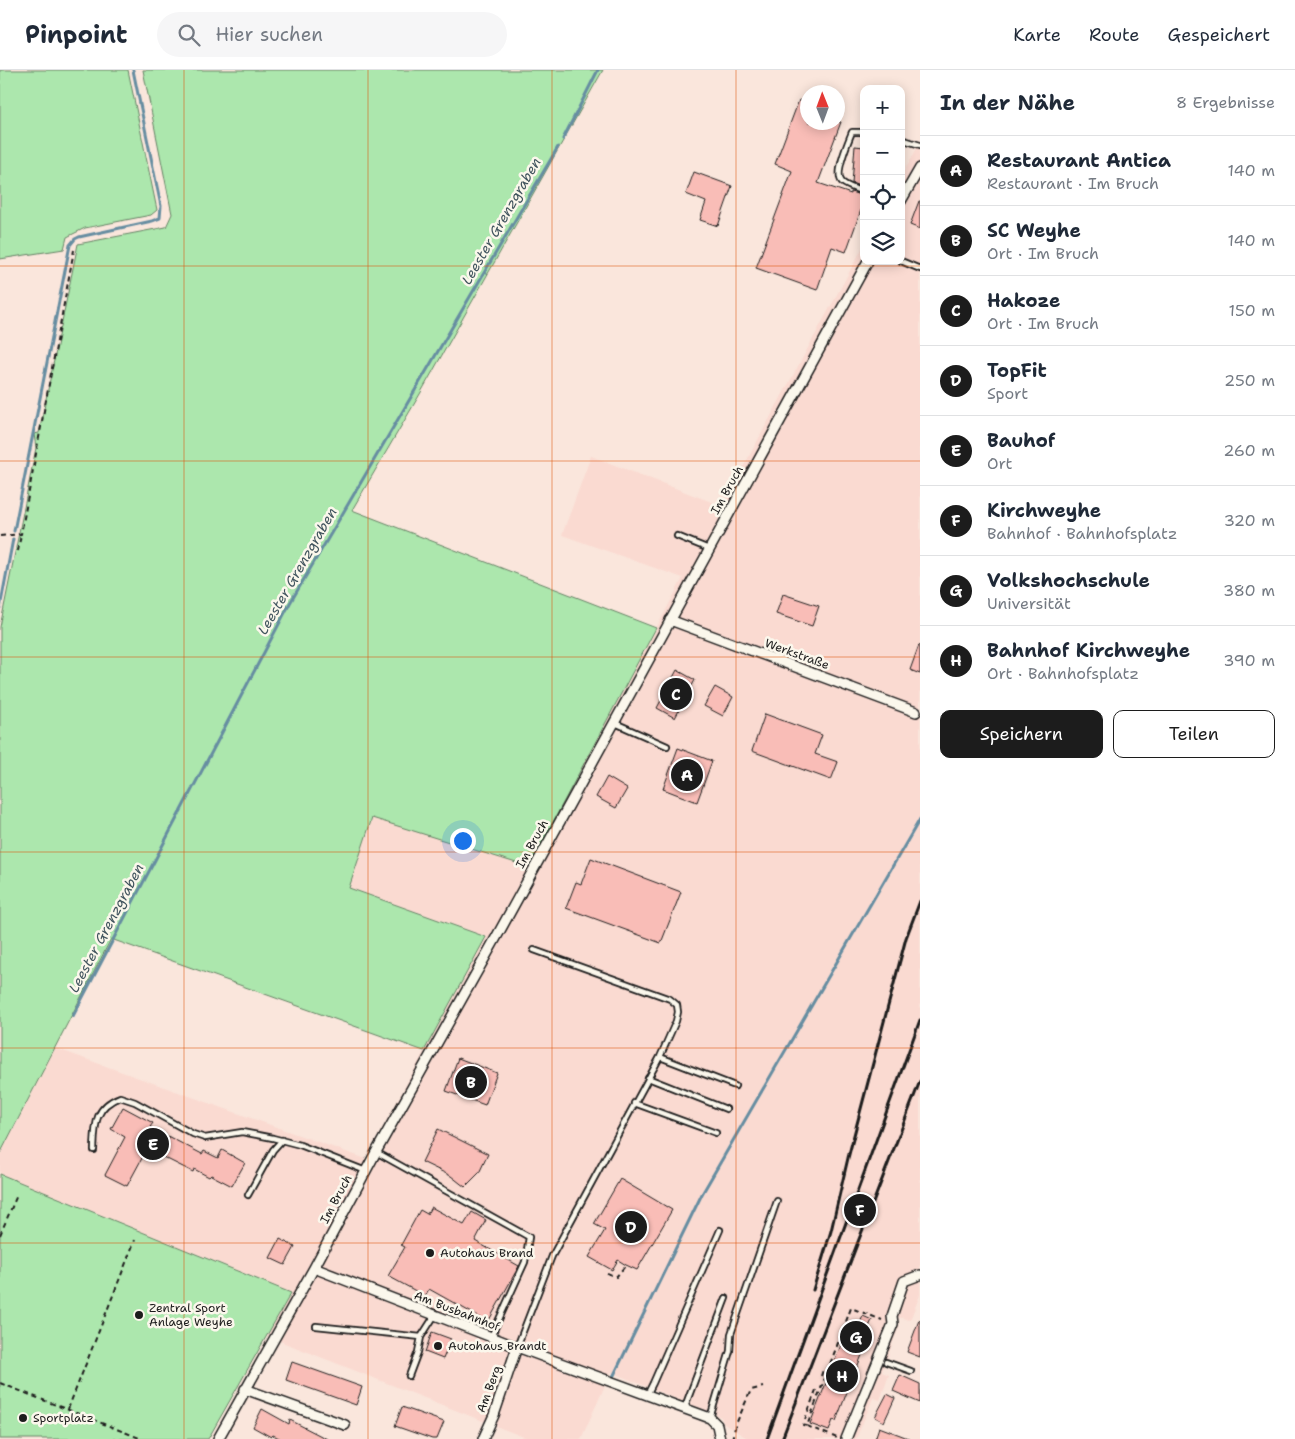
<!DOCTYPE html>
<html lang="de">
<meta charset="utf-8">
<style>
:root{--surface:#fff;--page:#f6f6f7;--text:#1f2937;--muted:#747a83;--line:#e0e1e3;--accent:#1c1c1c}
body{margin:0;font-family:"Shantell Sans",sans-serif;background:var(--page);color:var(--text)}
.controls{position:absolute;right:15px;top:15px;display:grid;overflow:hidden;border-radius:10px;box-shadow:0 2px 12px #0003}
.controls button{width:45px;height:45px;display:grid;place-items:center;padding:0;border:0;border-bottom:1px solid var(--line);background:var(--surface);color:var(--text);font:25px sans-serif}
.compass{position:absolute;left:800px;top:15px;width:45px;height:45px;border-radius:50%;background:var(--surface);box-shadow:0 2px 12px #0003;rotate:359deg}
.you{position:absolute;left:462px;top:770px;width:18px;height:18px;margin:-12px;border:4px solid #fff;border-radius:50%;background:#1a73e8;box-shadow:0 0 0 8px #1a73e833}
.badge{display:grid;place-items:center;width:32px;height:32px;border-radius:50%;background:var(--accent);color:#fff;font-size:16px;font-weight:700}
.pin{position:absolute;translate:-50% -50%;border:2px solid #fff;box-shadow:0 1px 5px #0006}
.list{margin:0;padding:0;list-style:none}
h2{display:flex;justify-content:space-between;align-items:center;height:65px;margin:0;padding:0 20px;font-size:21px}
h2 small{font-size:16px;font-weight:400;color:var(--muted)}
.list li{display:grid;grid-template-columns:32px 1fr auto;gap:15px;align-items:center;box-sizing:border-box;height:70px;padding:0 20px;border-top:1px solid var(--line)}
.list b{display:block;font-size:19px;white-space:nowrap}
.list p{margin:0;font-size:16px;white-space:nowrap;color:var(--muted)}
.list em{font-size:16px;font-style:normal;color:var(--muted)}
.actions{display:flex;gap:10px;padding:15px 20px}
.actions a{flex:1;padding:11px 0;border:1px solid var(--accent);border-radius:10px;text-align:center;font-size:18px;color:var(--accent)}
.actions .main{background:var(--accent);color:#fff}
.icon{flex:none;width:28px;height:28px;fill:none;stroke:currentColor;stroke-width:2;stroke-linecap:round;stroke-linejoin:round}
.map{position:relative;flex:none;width:920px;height:1369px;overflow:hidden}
header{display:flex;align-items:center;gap:30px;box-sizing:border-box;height:70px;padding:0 25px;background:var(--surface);border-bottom:1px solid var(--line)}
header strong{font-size:24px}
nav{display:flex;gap:28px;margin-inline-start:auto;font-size:18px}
.search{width:350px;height:45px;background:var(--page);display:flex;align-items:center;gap:12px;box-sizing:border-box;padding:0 18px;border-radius:28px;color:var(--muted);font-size:19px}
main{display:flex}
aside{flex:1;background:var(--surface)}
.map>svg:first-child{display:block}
</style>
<header>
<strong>Pinpoint</strong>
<div class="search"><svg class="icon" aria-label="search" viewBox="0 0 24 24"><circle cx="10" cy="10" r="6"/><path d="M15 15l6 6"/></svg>Hier suchen</div>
<nav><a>Karte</a><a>Route</a><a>Gespeichert</a></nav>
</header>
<main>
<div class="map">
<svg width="920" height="1369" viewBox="0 0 920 1369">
<rect width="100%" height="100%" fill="#fae6dc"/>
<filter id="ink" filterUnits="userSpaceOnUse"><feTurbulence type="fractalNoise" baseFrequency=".02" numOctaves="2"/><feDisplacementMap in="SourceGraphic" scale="10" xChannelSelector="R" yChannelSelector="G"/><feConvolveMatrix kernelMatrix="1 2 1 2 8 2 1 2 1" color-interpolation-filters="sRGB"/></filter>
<g filter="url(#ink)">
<!-- built -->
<path fill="#fadad1" d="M920 73V1225L910 1250 898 1247 895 1255 899 1256 882 1302 889 1305 880 1330 873 1328 856 1369H749L724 1354 721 1347 611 1302 581 1369H529L267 1266 291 1223 0 1104V1085L55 978 366 1089 486 867 349 818 372 747 529 796 683 508 562 465 591 386 722 436 864 175V191H901V107Z"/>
<!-- green -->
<path fill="#ace7ad" stroke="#648264" d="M0 0H128L157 140 151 145 85 158 67 167 64 179 0 189Z
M143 0H603L420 324 352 440 656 558 529 797 372 748 349 818 486 867 424 981 111 869 0 1084V557L36 378 34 364 39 363 78 174 166 157 172 144Z
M0 1104 291 1223 208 1369H0Z"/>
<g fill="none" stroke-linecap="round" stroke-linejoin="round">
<!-- stream -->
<path stroke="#668da1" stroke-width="3" d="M563 69 598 0
M14 461 70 175 75 169 79 167 152 151 160 148 161 136 133 0
M0 538 13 469
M73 946 290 533 558 77
M613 1307 702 1124 920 749"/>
</g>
<!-- building -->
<path fill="#f9bdb7" stroke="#1c1c1c" d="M799 30 808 33V52H841L818 113 851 124V122L863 126 861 140 846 182 832 177 817 220 756 198 792 101 775 94Z
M855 76 864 77V118L852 113Z
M694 102 732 116 718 156 700 150 706 132 686 124Z
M919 131H920V159L910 155Z
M783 524 819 536 812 556 776 544Z
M919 575H920V604L910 600Z
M677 600 695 610 675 648 657 638Z
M715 617 733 627 723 646 704 636Z
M765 644 822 665 815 684 838 692 831 710 752 681Z
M678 678 712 691 697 732 663 719Z
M607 707 627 719 616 738 596 727Z
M591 788 681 822 661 873 566 838 576 812 581 814Z
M458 988 497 1003 485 1035 446 1021Z
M123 1037 153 1053 150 1057 202 1084 204 1081 218 1088 222 1080 245 1093 232 1116 211 1105 209 1107 194 1099 193 1102 147 1079 127 1116 105 1105 125 1067 111 1059Z
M438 1059 488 1084 479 1103 465 1117 451 1106 422 1092Z
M620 1109 672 1140 637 1200 626 1195 618 1190 612 1200 589 1187 605 1160 594 1154Z
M431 1137 464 1155 472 1142 486 1150 475 1171 519 1196 488 1252 429 1219 425 1226 388 1206 405 1177 401 1175 420 1140 427 1144Z
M280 1169 295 1177 285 1195 270 1188Z
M863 1246 872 1250 868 1259 872 1260 856 1300 858 1301 854 1310 852 1315 850 1314 836 1351 833 1350 829 1361 810 1354 850 1252 859 1255Z
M919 1250 920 1251V1287L907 1282Z
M432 1262 451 1269 443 1289 425 1282Z
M292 1292 362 1317 356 1335 286 1310Z
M900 1305 920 1314V1333L893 1321Z
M887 1324 895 1328 884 1352 875 1347Z
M402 1337 444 1352 437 1369H432L395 1356Z
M262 1339 289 1354 290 1350 327 1369H281L273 1365 271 1367 253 1357Z
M879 1357 908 1368V1369H875Z"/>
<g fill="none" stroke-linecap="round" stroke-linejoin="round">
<defs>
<path id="service" d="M864 62H852C848 72 834 104 842 112 846 116 858 120 864 122
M901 69 920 75
M901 191 920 199
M677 466 709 479
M615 653 667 676
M660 987 735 1016
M648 1008 726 1039
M634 1033 716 1063
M94 1080C95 1055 94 1037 120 1027L135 1032 193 1064 205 1068 242 1062 273 1068 300 1075 366 1101
M376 1082 529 1167 525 1192 491 1267
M248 1125 273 1080 282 1070
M316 1256 421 1267
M517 1277 552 1186 660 987 676 951 678 942 677 935 670 929 534 880
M886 1292 911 1301
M409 1306 418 1282 421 1267 435 1245
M647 1325 653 1313 720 1160
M684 1339 726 1228
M710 1348 730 1281 731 1264 777 1131"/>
<path id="minor" d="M901 131 920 98
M670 550 916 642
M314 1198 517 1277 710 1348 717 1355 720 1369
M245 1319 345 1355
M218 1369 314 1198 376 1082 497 866 868 191
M483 1369 494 1345 517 1277
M846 1369 893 1254 892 1246 904 1211 920 1205"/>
</defs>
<!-- service casing -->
<use href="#service" stroke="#1c1c1c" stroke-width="8"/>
<!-- minor casing -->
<use href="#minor" stroke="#1c1c1c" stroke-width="12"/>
<!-- path -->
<path stroke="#1c1c1c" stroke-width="2" stroke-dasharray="5 4" stroke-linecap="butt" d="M0 466 21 464 74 180
M18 481 21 464
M0 1165 17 1125
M607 1203 616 1207 626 1195
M821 1306 823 1300 854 1310
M0 1313 142 1369
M816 1320 803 1355 807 1356 851 1238 882 1250
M68 1339 135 1170
M807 1356 837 1368
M732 1369 736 1354 751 1320 763 1317"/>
<!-- service -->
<use href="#service" stroke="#fbf7ec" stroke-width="4.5"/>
<!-- minor -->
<use href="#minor" stroke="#fbf7ec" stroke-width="9"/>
<!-- rail -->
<path stroke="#1c1c1c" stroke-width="3" d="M813 1220 831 1161 848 1088 906 868 920 831
M767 1369 920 950
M782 1369 920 1011"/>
</g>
</g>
<!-- grid -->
<path fill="none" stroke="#de560d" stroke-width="1" stroke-opacity="0.55" d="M184 0V1369M368 0V1369M552 0V1369M736 0V1369M0 196H920M0 391H920M0 587H920M0 782H920M0 978H920M0 1173H920"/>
<!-- markers -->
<g fill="#1c1c1c" stroke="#fbf7ec" stroke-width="2">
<circle cx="430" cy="1183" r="5"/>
<circle cx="139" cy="1245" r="5"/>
<circle cx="438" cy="1276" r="5"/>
<circle cx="23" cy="1348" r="5"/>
</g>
<g text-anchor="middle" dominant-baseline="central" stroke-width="5" stroke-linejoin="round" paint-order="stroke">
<!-- street labels -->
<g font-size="12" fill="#1c1c1c" stroke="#fbf7ec">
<text transform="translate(727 420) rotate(-61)">Im Bruch</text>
<text transform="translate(797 584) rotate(20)">Werkstraße</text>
<text transform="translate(532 774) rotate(-61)">Im Bruch</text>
<text transform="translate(336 1129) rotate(-62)">Im Bruch</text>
<text transform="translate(457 1241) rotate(21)">Am Busbahnhof</text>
<text transform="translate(489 1319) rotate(-70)">Am Berg</text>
</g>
<!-- poi labels -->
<g font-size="12" fill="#1c1c1c" stroke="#fbf7ec" text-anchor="start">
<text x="440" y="1183">Autohaus Brand</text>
<text x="149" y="1238">Zentral Sport<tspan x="149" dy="14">Anlage Weyhe</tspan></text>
<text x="448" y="1276">Autohaus Brandt</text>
<text x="33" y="1348">Sportplatz</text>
</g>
<!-- water labels -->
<g font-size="14" font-style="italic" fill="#41545e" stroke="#fbf7ec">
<text transform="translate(501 151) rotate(-60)">Leester Grenzgraben</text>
<text transform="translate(297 501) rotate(-60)">Leester Grenzgraben</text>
<text transform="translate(106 858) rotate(-62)">Leester Grenzgraben</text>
</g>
</g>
</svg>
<div class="controls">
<button>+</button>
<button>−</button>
<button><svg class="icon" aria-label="locate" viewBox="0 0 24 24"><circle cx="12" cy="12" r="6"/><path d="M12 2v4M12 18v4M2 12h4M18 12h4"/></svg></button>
<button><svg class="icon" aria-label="layers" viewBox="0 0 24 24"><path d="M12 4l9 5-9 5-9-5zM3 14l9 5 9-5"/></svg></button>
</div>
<svg class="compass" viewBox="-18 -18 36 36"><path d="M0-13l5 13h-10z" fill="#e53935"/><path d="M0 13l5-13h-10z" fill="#747a83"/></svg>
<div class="you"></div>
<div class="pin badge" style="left:687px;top:705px">A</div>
<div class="pin badge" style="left:471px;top:1012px">B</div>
<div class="pin badge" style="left:676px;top:624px">C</div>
<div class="pin badge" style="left:631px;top:1157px">D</div>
<div class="pin badge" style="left:153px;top:1074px">E</div>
<div class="pin badge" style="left:860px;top:1140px">F</div>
<div class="pin badge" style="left:856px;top:1267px">G</div>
<div class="pin badge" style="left:842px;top:1306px">H</div>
</div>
<aside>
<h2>In der Nähe<small>8 Ergebnisse</small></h2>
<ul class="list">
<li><span class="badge">A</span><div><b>Restaurant Antica</b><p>Restaurant · Im Bruch</p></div><em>140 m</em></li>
<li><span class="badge">B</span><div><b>SC Weyhe</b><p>Ort · Im Bruch</p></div><em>140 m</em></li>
<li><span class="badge">C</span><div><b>Hakoze</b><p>Ort · Im Bruch</p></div><em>150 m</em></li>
<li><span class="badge">D</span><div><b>TopFit</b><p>Sport</p></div><em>250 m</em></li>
<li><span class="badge">E</span><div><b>Bauhof</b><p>Ort</p></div><em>260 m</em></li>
<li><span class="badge">F</span><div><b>Kirchweyhe</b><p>Bahnhof · Bahnhofsplatz</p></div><em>320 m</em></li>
<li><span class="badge">G</span><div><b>Volkshochschule</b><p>Universität</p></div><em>380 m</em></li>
<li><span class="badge">H</span><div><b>Bahnhof Kirchweyhe</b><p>Ort · Bahnhofsplatz</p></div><em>390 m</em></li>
</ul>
<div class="actions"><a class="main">Speichern</a><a>Teilen</a></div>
</aside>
</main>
